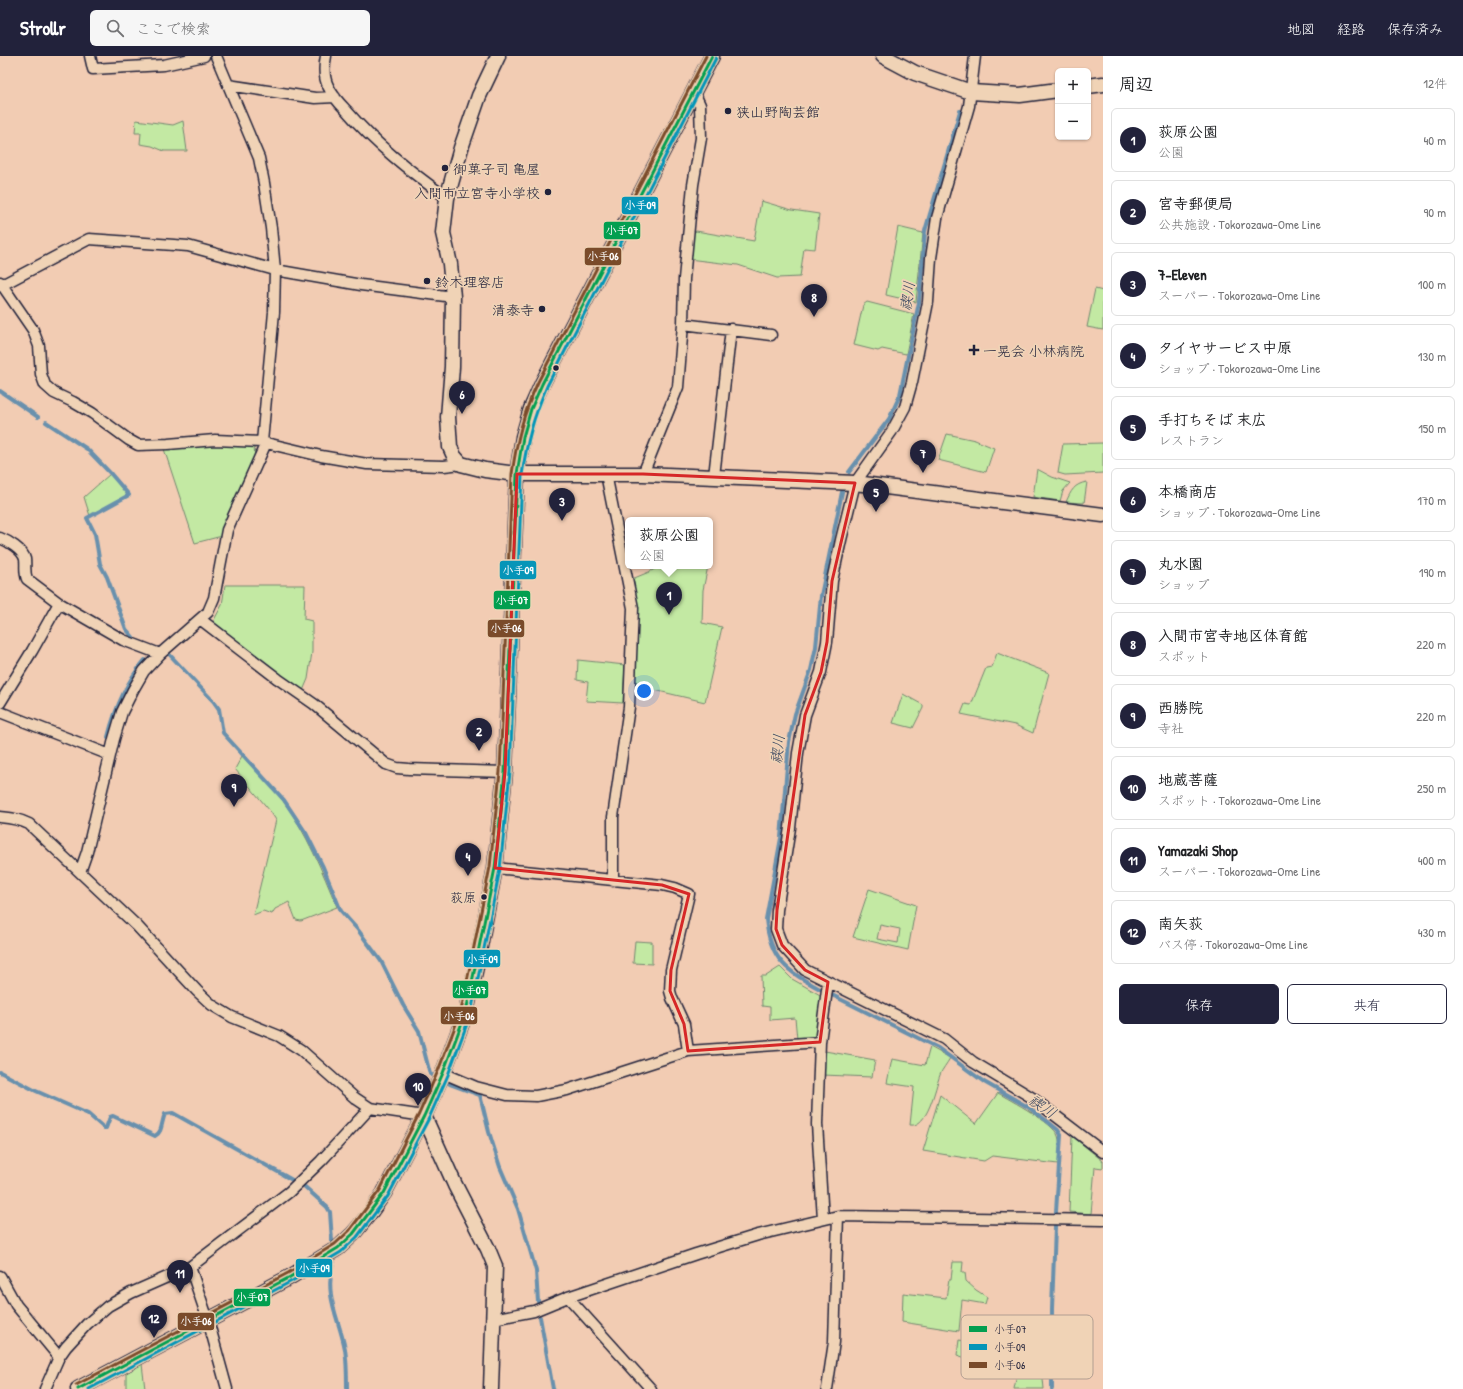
<!DOCTYPE html>
<html lang="ja">
<meta charset="utf-8">
<style>
:root{--surface:#fff;--page:#f6f6f6;--text:#202124;--muted:#757577;--line:#e0e0e0;--accent:#22223b}
body{margin:0;font-family:"Patrick Hand","Klee One",sans-serif;background:var(--page);color:var(--text)}
.controls{position:absolute;right:12px;top:12px;display:grid;overflow:hidden;border-radius:6px;box-shadow:0 1px 3px #0004}
.controls button{width:36px;height:36px;display:grid;place-items:center;padding:0;border:0;border-bottom:1px solid var(--line);background:var(--surface);color:var(--text);font:20px sans-serif}
.you{position:absolute;left:644px;top:635px;width:14px;height:14px;margin:-10px;border:3px solid #fff;border-radius:50%;background:#1a73e8;box-shadow:0 0 0 6px #1a73e833}
.badge{display:grid;place-items:center;width:26px;height:26px;border-radius:50%;background:var(--accent);color:#fff;font-size:13px;font-weight:700}
.pin{position:absolute;translate:-50% -33px;filter:drop-shadow(0 1px 2px #0008)}
.pin::after{content:'';position:absolute;top:21px;width:14px;height:12px;background:inherit;clip-path:polygon(0 0,100% 0,50% 100%)}
.popup{position:absolute;left:625px;top:461px;width:88px;height:52px;box-sizing:border-box;display:grid;place-content:center;border-radius:6px;background:var(--surface);filter:drop-shadow(0 1px 3px #0005);font-size:13px;white-space:nowrap;color:var(--muted)}
.popup b{font-size:15px;color:var(--text)}
.popup::after{content:'';position:absolute;left:50%;top:100%;margin-left:-8px;border:8px solid transparent;border-top-color:var(--surface)}
.list{margin:0;padding:0;list-style:none}
h2{display:flex;justify-content:space-between;align-items:center;height:52px;margin:0;padding:0 16px;font-size:17px}
h2 small{font-size:13px;font-weight:400;color:var(--muted)}
.list li{display:grid;grid-template-columns:26px 1fr auto;gap:12px;align-items:center;box-sizing:border-box;height:64px;margin:0 8px 8px;padding:0 8px;border:1px solid var(--line);border-radius:6px}
.list b{display:block;font-size:15px;white-space:nowrap}
.list p{margin:0;font-size:13px;white-space:nowrap;color:var(--muted)}
.list em{font-size:13px;font-style:normal;color:var(--muted)}
.actions{display:flex;gap:8px;padding:12px 16px}
.actions a{flex:1;padding:9px 0;border:1px solid var(--accent);border-radius:6px;text-align:center;font-size:14px;color:var(--accent)}
.actions .main{background:var(--accent);color:#fff}
.icon{flex:none;width:22px;height:22px;fill:none;stroke:currentColor;stroke-width:2;stroke-linecap:round;stroke-linejoin:round}
.map{position:relative;flex:none;width:1103px;height:1333px;overflow:hidden}
header{display:flex;align-items:center;gap:24px;box-sizing:border-box;height:56px;padding:0 20px;background:var(--accent);color:#fff}
header strong{font-size:19px}
nav{display:flex;gap:22px;margin-inline-start:auto;font-size:14px}
.search{width:280px;height:36px;background:var(--page);display:flex;align-items:center;gap:10px;box-sizing:border-box;padding:0 14px;border-radius:6px;color:var(--muted);font-size:15px}
main{display:flex}
aside{flex:1;background:var(--surface)}
.map>svg:first-child{display:block}
</style>
<header>
<strong>Strollr</strong>
<div class="search"><svg class="icon" aria-label="search" viewBox="0 0 24 24"><circle cx="10" cy="10" r="6"/><path d="M15 15l6 6"/></svg>ここで検索</div>
<nav><a>地図</a><a>経路</a><a>保存済み</a></nav>
</header>
<main>
<div class="map">
<svg width="1103" height="1333" viewBox="0 0 1103 1333">
<rect width="100%" height="100%" fill="#f2ccb3"/>
<filter id="ink" filterUnits="userSpaceOnUse"><feTurbulence type="fractalNoise" baseFrequency=".025" numOctaves="2"/><feDisplacementMap in="SourceGraphic" scale="8" xChannelSelector="R" yChannelSelector="G"/><feConvolveMatrix kernelMatrix="1 2 1 2 8 2 1 2 1" color-interpolation-filters="sRGB"/></filter>
<g filter="url(#ink)">
<!-- green -->
<path fill="#c3e9a3" stroke="#72866f" fill-rule="evenodd" d="M136 64 173 69 183 65 187 95H164L152 90 140 88 141 77H135Z
M761 145 792 154 819 158 815 193 804 192 800 221 777 222 738 209 688 203 690 179 696 175 754 185Z
M898 171 923 177 916 246 886 239Z
M1095 233 1103 235V274L1087 271Z
M867 246 914 258 906 298 882 293 878 295 854 289 863 249Z
M947 378 975 384 994 392 986 416 938 404Z
M1103 387V417L1065 419 1058 417 1063 388Z
M216 388 254 390 255 402 222 480 195 487 164 393Z
M1037 413 1052 421 1070 427 1063 435 1060 445 1033 441Z
M110 418 128 440 90 460 84 441Z
M1087 426 1084 447 1066 446C1071 435 1074 428 1087 426Z
M660 510H708L703 534 702 567 722 571 705 646 637 630 634 625 632 523 649 516Z
M225 529H305L304 563 312 565V596L308 623 302 637 215 571 214 564 222 549Z
M997 597 1049 617 1033 677 1015 669 961 658 965 648 971 649 986 612 992 611Z
M578 604 625 609 623 647 586 645 588 626 577 624Z
M903 638 923 649V652L913 672 893 667Z
M242 700C255 715 271 729 283 745 307 777 322 815 337 851L301 865 296 864 289 846 275 853 272 858 263 855 253 859 276 764 270 755 235 713Z
M869 833 916 849 908 894 853 881ZM880 869 900 873 898 887 877 883Z
M635 885 652 886V908L633 907Z
M780 911 792 923 822 940 816 978 812 982 797 983 795 962 770 964V951L762 950 761 920H766Z
M930 991 950 1002C947 1008 942 1013 940 1019 935 1032 928 1072 910 1069L914 1031 887 1027 892 1003 925 1009Z
M825 995 875 1004 872 1021 823 1019Z
M998 1037C1010 1044 1054 1067 1058 1080 1061 1088 1059 1099 1058 1108L992 1100 984 1105 923 1095 940 1039 976 1068Z
M1072 1080 1103 1105V1112L1095 1111 1091 1158 1069 1156Z
M953 1206H963L962 1216H965L966 1225 976 1234 987 1241 985 1248 962 1244 959 1275 902 1266 903 1237 946 1242 949 1224H951Z
M959 1284 970 1286 966 1302 957 1299Z
M1021 1298 1041 1301 1044 1333H1014Z
M142 1308 145 1333H126V1317Z"/>
<g fill="none" stroke-linecap="round" stroke-linejoin="round">
<!-- stream -->
<path stroke="#6890ad" stroke-width="4" d="M0 335 38 361
M46 366 87 393 111 418 129 439 87 462 95 478 100 508 107 521 126 573 133 581
M849 416 889 363 900 339 919 246 925 175 960 55
M170 599 214 646 219 653 223 677 284 744 306 777 323 811 341 855 358 874 381 905 403 949 419 975 430 1018 450 1028 480 1039 489 1076 500 1111 518 1153 536 1215 538 1246
M108 681C115 653 126 626 145 604
M820 933C787 915 770 904 766 863L781 782 789 686 795 658 811 614 816 591 821 540 842 436
M832 939 938 992 984 1026 1028 1051 1047 1065 1058 1074 1061 1079 1055 1171 1052 1253V1333
M0 1016 36 1035 88 1058 104 1072H106L110 1061 113 1060 155 1080C163 1076 161 1066 165 1058L173 1057 294 1125
M305 1131 327 1151 330 1156 332 1185
M333 1207C324 1240 339 1262 345 1293 347 1306 347 1320 347 1333
M540 1261 553 1333"/>
<defs>
<path id="street" d="M90 0 93 13 164 9 204 0
M216 0 259 102 264 127 271 172 275 214 274 256 262 386
M326 0C324 10 323 20 328 30 332 39 339 47 346 54 375 88 411 116 447 142
M975 0 969 50 937 162 931 202 928 246 912 326 905 351 892 375 855 427 841 484 832 525 827 586 821 616 805 659 798 697 790 772 777 854 776 873 782 889 805 914 944 983 973 1006 1031 1041 1103 1096
M228 29 315 42 335 41
M0 226 33 274 39 290 41 318 45 329 54 337 73 346 92 357 129 384 138 389 168 388 215 384 262 386 321 400 367 408 444 410 461 408
M0 230 89 183 188 190 275 214 361 229 453 241
M683 268 771 279
M606 418 633 552 629 651 613 761V825
M643 418 678 331 683 268 684 223 693 129 701 82 700 49 694 36
M714 420 731 273
M0 482C8 485 23 494 25 503 26 510 24 516 27 523L59 547 123 584 160 598
M200 563 278 623 314 648 386 708 397 712 409 713 505 716
M0 647 32 595 59 547
M0 656 110 699
M0 761C11 762 19 763 29 768L137 870 197 935 212 949 232 961 279 980 301 994 355 1042 370 1052 424 1060
M495 812 662 829 675 832 689 838 671 914 670 935 672 942 684 968 688 995
M80 816 87 796 114 683 122 656 133 634 144 615 160 598 208 556 214 542 227 474 266 387
M443 1017 476 1031 507 1039 536 1040 567 1034 688 995 820 986
M823 1163 817 1068 820 986 828 926
M190 1211 208 1264 227 1333
M0 1220 16 1249 59 1301
M568 1241 651 1333
M493 1263 534 1255 568 1241 696 1198 758 1179 838 1160 1103 1164
M45 1333 59 1301 66 1291 87 1268 108 1250 131 1237 190 1211 289 1136 321 1105 370 1052
M827 1333 834 1286 838 1160"/>
<path id="secondary" d="M498 0 479 40 461 92 447 142 443 177 450 208 453 241 452 311 448 361 450 391 454 400 461 408 485 414 517 418H643L855 427 1103 459
M883 0 915 17 971 36 1020 39 1058 34
M1088 30 1103 28
M424 1060 455 1129 488 1193 495 1210 491 1333
M78 1333 290 1221 338 1192 353 1178 370 1157 384 1137 424 1060 443 1017 466 956 476 911 495 812 505 716 517 418 523 381 531 353 542 328 712 0"/>
</defs>
<!-- street casing -->
<use href="#street" stroke="#22223b" stroke-width="13"/>
<!-- secondary casing -->
<use href="#secondary" stroke="#22223b" stroke-width="17"/>
<!-- street -->
<use href="#street" stroke="#f0d3b6" stroke-width="10"/>
<!-- secondary -->
<use href="#secondary" stroke="#f0d3b6" stroke-width="14"/>
<defs>
<path id="bus-1" d="M78 1333 290 1221 338 1192 353 1178 384 1137 424 1060 443 1017 466 956 495 812 505 716 517 418 523 381 531 353 542 328 712 0"/>
<path id="bus-2" d="M89 1333 292 1225 341 1196 357 1181 388 1140 429 1062 448 1019 471 957 500 813 510 716 522 419C527 385 533 362 547 330L716 2"/>
<path id="bus-3" d="M76 1329 288 1217 335 1188 349 1175 380 1134 419 1058 438 1015 461 955 490 811 500 716 512 418C517 383 523 358 538 326L706 0"/>
</defs>
<!-- bus-1 casing -->
<use href="#bus-1" stroke="#f0d3b6" stroke-width="6"/>
<!-- bus-2 casing -->
<use href="#bus-2" stroke="#f0d3b6" stroke-width="6"/>
<!-- bus-3 casing -->
<use href="#bus-3" stroke="#f0d3b6" stroke-width="6"/>
<!-- bus-1 -->
<use href="#bus-1" stroke="#029f50" stroke-width="3"/>
<!-- bus-2 -->
<use href="#bus-2" stroke="#0595b8" stroke-width="3"/>
<!-- bus-3 -->
<use href="#bus-3" stroke="#7a4b2a" stroke-width="3"/>
</g>
</g>
<!-- marked area -->
<path fill="none" stroke="#d62828" stroke-width="3" stroke-linejoin="round" d="M517 418H643L855 427 832 525 827 586 821 616 805 659 777 854 776 873 782 889 805 914 828 926 820 986 688 995 684 968 670 935 671 914 689 838 662 829 495 812 505 716Z"/>
<!-- markers -->
<g fill="#22223b" stroke="#f0d3b6" stroke-width="1.5">
<circle cx="728" cy="55" r="4"/>
<circle cx="445" cy="112" r="4"/>
<circle cx="548" cy="136" r="4"/>
<circle cx="427" cy="225" r="4"/>
<circle cx="542" cy="253" r="4"/>
<path d="M972 288h4v4h4v4h-4v4h-4v-4h-4v-4h4z"/>
<circle cx="556" cy="312" r="3.5"/>
<circle cx="484" cy="841" r="3.5"/>
</g>
<g text-anchor="middle" dominant-baseline="central" stroke-width="3.5" stroke-linejoin="round" paint-order="stroke">
<!-- bus labels -->
<g font-size="13" fill="#22223b" stroke="#f0d3b6" text-anchor="end">
<text x="476" y="841">荻原</text>
</g>
<!-- poi labels -->
<g font-size="14" fill="#22223b" stroke="#f0d3b6" text-anchor="start">
<text x="736" y="55">狭山野陶芸館</text>
<text x="453" y="112">御菓子司 亀屋</text>
<text x="540" y="136" text-anchor="end">入間市立宮寺小学校</text>
<text x="435" y="225">鈴木理容店</text>
<text x="534" y="253" text-anchor="end">清泰寺</text>
<text x="983" y="294">一晃会 小林病院</text>
</g>
<!-- water labels -->
<g font-size="15" font-style="italic" fill="#394761" stroke="#f0d3b6">
<text transform="translate(907 240) rotate(-82)">禊川</text>
<text transform="translate(777 693) rotate(-83)">禊川</text>
<text transform="translate(1043 1050) rotate(35)">禊川</text>
</g>
</g>
<!-- legend -->
<rect x="961" y="1259" width="132" height="64" rx="6" fill="#f0d3b6" stroke="#b29e91" stroke-width="1"/>
<rect x="969" y="1270" width="18" height="6" fill="#029f50"/>
<rect x="969" y="1288" width="18" height="6" fill="#0595b8"/>
<rect x="969" y="1306" width="18" height="6" fill="#7a4b2a"/>
<g font-size="11" fill="#22223b">
<text x="994" y="1277">小手07</text>
<text x="994" y="1295">小手09</text>
<text x="994" y="1313">小手06</text>
</g>
<g stroke="#f0d3b6" stroke-width="1.5">
<rect x="621" y="140" width="38" height="19" rx="4" fill="#0595b8"/>
<rect x="603" y="165" width="38" height="19" rx="4" fill="#029f50"/>
<rect x="584" y="191" width="38" height="19" rx="4" fill="#7a4b2a"/>
<rect x="499" y="504" width="38" height="20" rx="4" fill="#0595b8"/>
<rect x="493" y="534" width="38" height="20" rx="4" fill="#029f50"/>
<rect x="487" y="563" width="38" height="19" rx="4" fill="#7a4b2a"/>
<rect x="463" y="893" width="38" height="19" rx="4" fill="#0595b8"/>
<rect x="452" y="924" width="37" height="19" rx="4" fill="#029f50"/>
<rect x="440" y="950" width="38" height="19" rx="4" fill="#7a4b2a"/>
<rect x="295" y="1202" width="38" height="20" rx="4" fill="#0595b8"/>
<rect x="233" y="1232" width="38" height="19" rx="4" fill="#029f50"/>
<rect x="177" y="1256" width="38" height="19" rx="4" fill="#7a4b2a"/>
</g>
<g font-size="11" text-anchor="middle" font-weight="bold" fill="#fff">
<text x="640" y="153">小手09</text>
<text x="622" y="178">小手07</text>
<text x="603" y="204">小手06</text>
<text x="518" y="518">小手09</text>
<text x="512" y="548">小手07</text>
<text x="506" y="576">小手06</text>
<text x="482" y="907">小手09</text>
<text x="470" y="938">小手07</text>
<text x="459" y="964">小手06</text>
<text x="314" y="1216">小手09</text>
<text x="252" y="1245">小手07</text>
<text x="196" y="1269">小手06</text>
</g>
</svg>
<div class="controls">
<button>+</button>
<button>−</button>
</div>
<div class="you"></div>
<div class="pin badge" style="left:669px;top:559px">1</div>
<div class="popup"><b>荻原公園</b>公園</div>
<div class="pin badge" style="left:479px;top:695px">2</div>
<div class="pin badge" style="left:562px;top:465px">3</div>
<div class="pin badge" style="left:468px;top:820px">4</div>
<div class="pin badge" style="left:876px;top:456px">5</div>
<div class="pin badge" style="left:462px;top:358px">6</div>
<div class="pin badge" style="left:923px;top:417px">7</div>
<div class="pin badge" style="left:814px;top:261px">8</div>
<div class="pin badge" style="left:234px;top:751px">9</div>
<div class="pin badge" style="left:418px;top:1050px">10</div>
<div class="pin badge" style="left:180px;top:1237px">11</div>
<div class="pin badge" style="left:154px;top:1282px">12</div>
</div>
<aside>
<h2>周辺<small>12件</small></h2>
<ul class="list">
<li><span class="badge">1</span><div><b>荻原公園</b><p>公園</p></div><em>40 m</em></li>
<li><span class="badge">2</span><div><b>宮寺郵便局</b><p>公共施設 · Tokorozawa-Ome Line</p></div><em>90 m</em></li>
<li><span class="badge">3</span><div><b>7-Eleven</b><p>スーパー · Tokorozawa-Ome Line</p></div><em>100 m</em></li>
<li><span class="badge">4</span><div><b>タイヤサービス中原</b><p>ショップ · Tokorozawa-Ome Line</p></div><em>130 m</em></li>
<li><span class="badge">5</span><div><b>手打ちそば 末広</b><p>レストラン</p></div><em>150 m</em></li>
<li><span class="badge">6</span><div><b>本橋商店</b><p>ショップ · Tokorozawa-Ome Line</p></div><em>170 m</em></li>
<li><span class="badge">7</span><div><b>丸水園</b><p>ショップ</p></div><em>190 m</em></li>
<li><span class="badge">8</span><div><b>入間市宮寺地区体育館</b><p>スポット</p></div><em>220 m</em></li>
<li><span class="badge">9</span><div><b>西勝院</b><p>寺社</p></div><em>220 m</em></li>
<li><span class="badge">10</span><div><b>地蔵菩薩</b><p>スポット · Tokorozawa-Ome Line</p></div><em>250 m</em></li>
<li><span class="badge">11</span><div><b>Yamazaki Shop</b><p>スーパー · Tokorozawa-Ome Line</p></div><em>400 m</em></li>
<li><span class="badge">12</span><div><b>南矢荻</b><p>バス停 · Tokorozawa-Ome Line</p></div><em>430 m</em></li>
</ul>
<div class="actions"><a class="main">保存</a><a>共有</a></div>
</aside>
</main>
